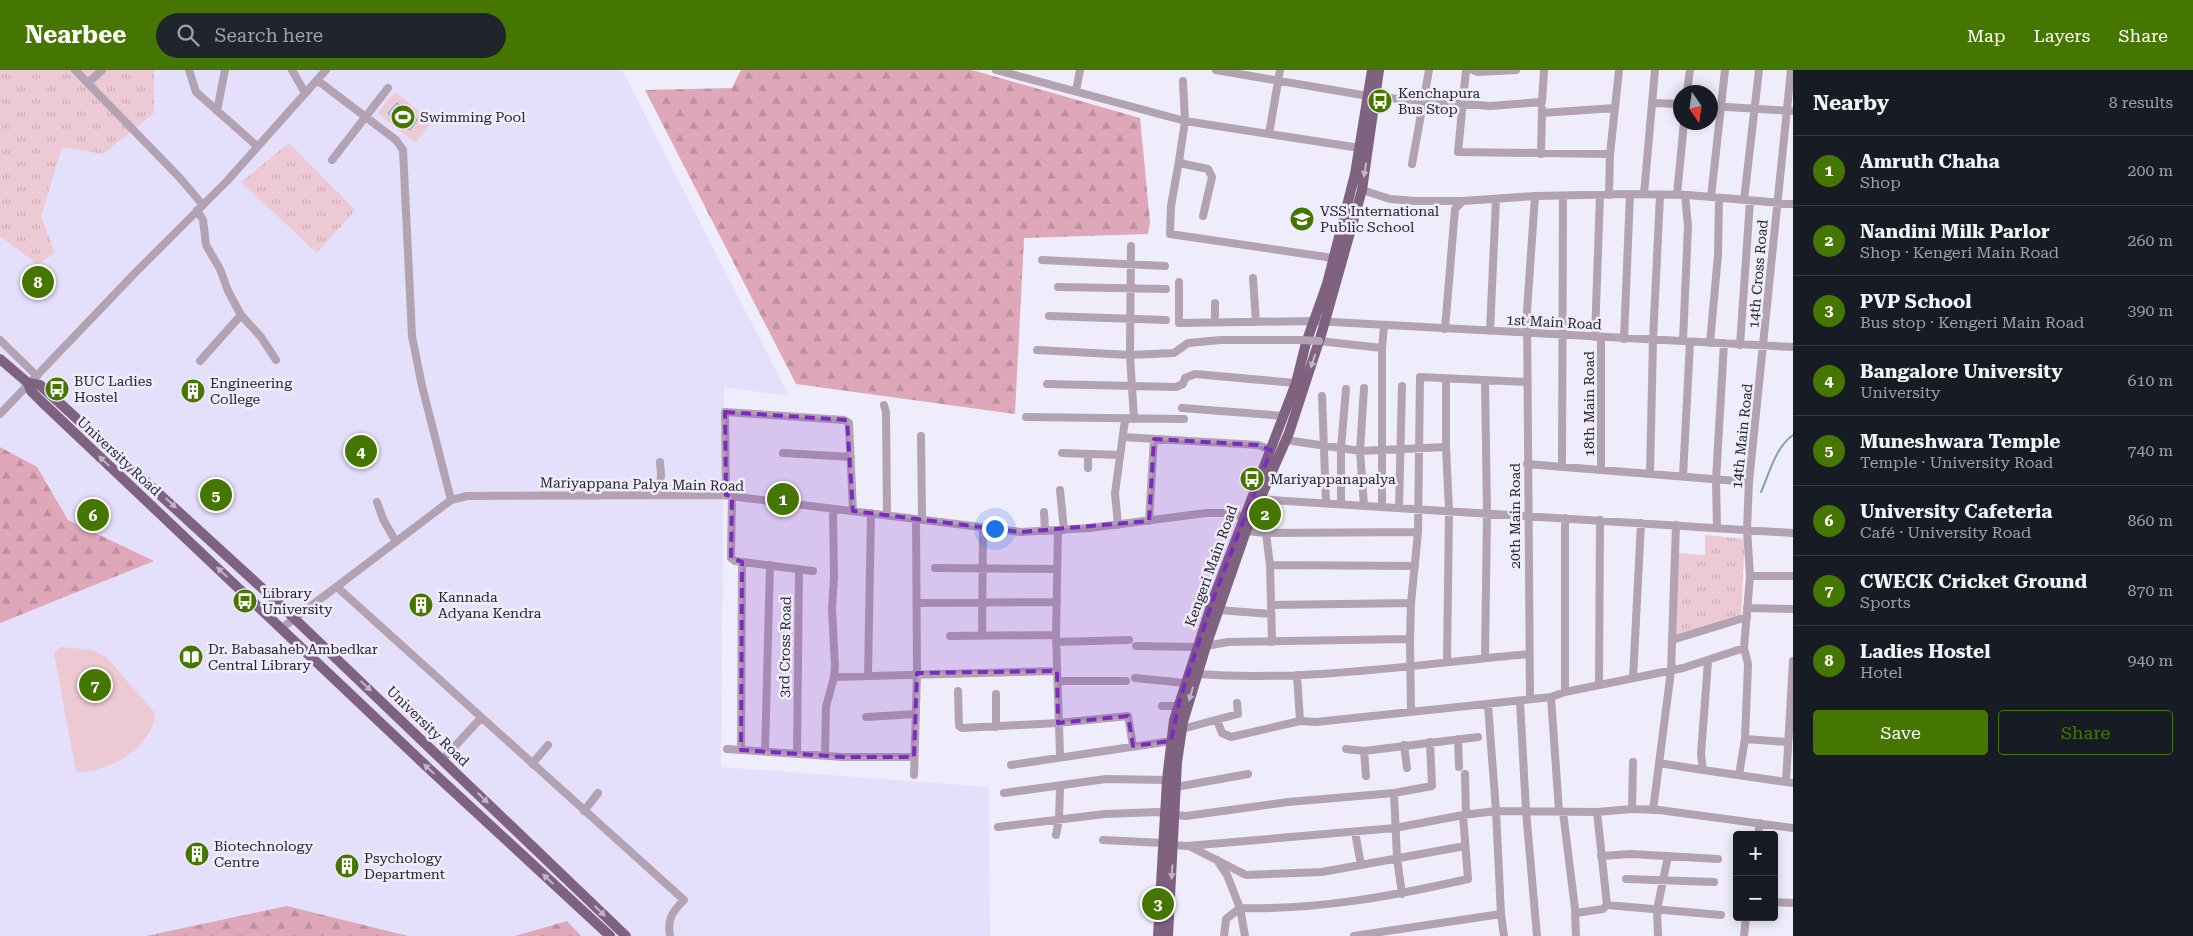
<!DOCTYPE html>
<meta charset="utf-8">
<style>
:root{--surface:#171b24;--page:#20242c;--text:#f1f3f6;--muted:#9ea1a6;--line:#363941;--accent:#457600}
body{margin:0;font-family:"Roboto Serif",serif;background:var(--page);color:var(--text)}
.controls{position:absolute;right:15px;bottom:15px;display:grid;overflow:hidden;border-radius:5px;box-shadow:0 2px 12px #0003}
.controls button{width:45px;height:45px;display:grid;place-items:center;padding:0;border:0;border-bottom:1px solid var(--line);background:var(--surface);color:var(--text);font:25px sans-serif}
.compass{position:absolute;left:1673px;top:15px;width:45px;height:45px;border-radius:50%;background:var(--surface);box-shadow:0 2px 12px #0003;rotate:167deg}
.you{position:absolute;left:994px;top:458px;width:18px;height:18px;margin:-12px;border:4px solid #fff;border-radius:50%;background:#1a73e8;box-shadow:0 0 0 8px #1a73e833}
.badge{display:grid;place-items:center;width:32px;height:32px;border-radius:50%;background:var(--accent);color:#fff;font-size:16px;font-weight:700}
.pin{position:absolute;translate:-50% -50%;border:2px solid #fff;box-shadow:0 1px 5px #0006}
.list{margin:0;padding:0;list-style:none}
h2{display:flex;justify-content:space-between;align-items:center;height:65px;margin:0;padding:0 20px;font-size:21px}
h2 small{font-size:16px;font-weight:400;color:var(--muted)}
.list li{display:grid;grid-template-columns:32px 1fr auto;gap:15px;align-items:center;box-sizing:border-box;height:70px;padding:0 20px;border-top:1px solid var(--line)}
.list b{display:block;font-size:19px;white-space:nowrap}
.list p{margin:0;font-size:16px;white-space:nowrap;color:var(--muted)}
.list em{font-size:16px;font-style:normal;color:var(--muted)}
.actions{display:flex;gap:10px;padding:15px 20px}
.actions a{flex:1;padding:11px 0;border:1px solid var(--accent);border-radius:5px;text-align:center;font-size:18px;color:var(--accent)}
.actions .main{background:var(--accent);color:#fff}
.icon{flex:none;width:28px;height:28px;fill:none;stroke:currentColor;stroke-width:2;stroke-linecap:round;stroke-linejoin:round}
.map{position:relative;flex:none;width:1793px;height:866px;overflow:hidden}
header{display:flex;align-items:center;gap:30px;box-sizing:border-box;height:70px;padding:0 25px;background:var(--accent);color:#fff}
header strong{font-size:24px}
nav{display:flex;gap:28px;margin-inline-start:auto;font-size:18px}
.search{width:350px;height:45px;background:var(--page);display:flex;align-items:center;gap:12px;box-sizing:border-box;padding:0 18px;border-radius:28px;color:var(--muted);font-size:19px}
main{display:flex}
aside{flex:1;background:var(--surface)}
.map>svg:first-child{display:block}
</style>
<header>
<strong>Nearbee</strong>
<div class="search"><svg class="icon" aria-label="search" viewBox="0 0 24 24"><circle cx="10" cy="10" r="6"/><path d="M15 15l6 6"/></svg>Search here</div>
<nav><a>Map</a><a>Layers</a><a>Share</a></nav>
</header>
<main>
<div class="map">
<svg width="1793" height="866" viewBox="0 0 1793 866">
<defs>
<pattern id="grass-tufts" width="24" height="20" patternUnits="userSpaceOnUse" patternTransform="scale(1.25)"><rect width="24" height="20" fill="#edc9d4"/><path d="M3 7l-1-3M5 7V3M7 7l1-3M15 17l-1-3M17 17v-4M19 17l1-3" fill="none" stroke="#cbacb6"/></pattern>
<pattern id="forest-firs" width="22" height="20" patternUnits="userSpaceOnUse" patternTransform="scale(1.25)"><rect width="22" height="20" fill="#dea8b9"/><path d="M5 1l3.5 6h-7zM16 11l3.5 6h-7z" fill="#be909f"/></pattern>
</defs>
<rect width="100%" height="100%" fill="#efecfc"/>
<!-- built -->
<path fill="#e4dffa" d="M0 0H622L789 326 724 317 721 697 989 717 990 866H0Z"/>
<!-- grass -->
<path fill="url(#grass-tufts)" d="M0 0H154V43L103 84 62 77 41 146 55 183 37 194 0 166Z
M289 73 355 140 317 183 241 112Z
M1705 465 1745 469 1741 546 1675 565 1676 483 1705 485Z"/>
<!-- forest -->
<path fill="url(#forest-firs)" d="M741 0H972L1140 48 1150 152 1148 164 1024 168 1015 344 796 314 645 20 732 18Z
M0 377 37 397 68 450 154 491 0 553Z
M287 836 408 866H146Z
M567 851 581 866H515Z"/>
<!-- garden -->
<path fill="#edc9d4" d="M395 22 432 51 415 73 378 43Z
M60 577 93 580 106 587 155 643C153 678 108 703 76 702L54 583Z"/>
<!-- water -->
<path fill="#a5dbf5" stroke="#7fa4b9" d="M397 33 417 50 410 60 388 43Z"/>
<g fill="none" stroke-linecap="round" stroke-linejoin="round">
<!-- stream -->
<path stroke="#7fa4b9" stroke-width="2" d="M1761 422C1770 402 1775 378 1793 365"/>
<!-- minor -->
<path stroke="#b2a2b2" stroke-width="8" d="M75 0 179 107 203 135
M189 0 196 22 257 76
M292 0 305 23
M996 0 1185 51 1360 78
M1216 0 1368 26
M1466 0 1458 82 1610 84 1619 0
M1473 0 1478 2 1516 0
M317 10 396 70 403 80 412 266 422 316 451 430
M1183 11 1185 51 1179 91 1184 94 1208 99 1212 107 1203 146
M88 13 102 0
M1076 21 1080 0
M1687 22 1690 0
M1376 27 1490 36 1542 32 1544 0
M1653 33 1680 34
M1710 36 1791 41
M217 41 225 0
M1542 43 1615 38
M1269 64 1280 0
M1541 84 1542 39
M332 90 388 18
M1179 91 1171 136 1170 164 1333 188
M1412 94 1429 0
M1362 120 1390 129 1415 131H1463L1535 126 1630 124 1688 125 1793 134
M1644 124 1655 0
M1609 125 1610 84
M1677 125 1684 52
M1711 127 1725 0
M1744 130 1759 0
M197 140 203 150 206 175 220 199 228 221 241 245 261 267 276 290
M1131 176 1130 285 1134 349
M1042 190 1165 196
M1253 208 1256 252
M1179 212V253L1314 251 1793 277
M1058 217 1166 219
M1049 246 1166 250
M1215 252V233
M1445 259 1455 139 1463 131
M1490 261 1496 129
M1595 267 1600 125
M1601 267V400
M1624 269 1630 124
M0 270 37 306
M1319 271 1382 278 1384 256
M1683 271 1688 156 1685 125
M1710 273 1718 185 1719 128
M1740 275 1750 131
M1037 280 1130 285 1174 283 1188 273 1221 270H1300
M200 291 241 245
M1446 309V377L1449 441 1447 592
M1485 311 1487 443 1485 588
M1047 314 1176 317 1183 314 1185 308 1195 304 1296 313
M1322 326 1326 433
M884 335 886 342 887 445
M1182 338 1284 346
M0 344 134 204 227 111 326 0
M1026 347 1184 349
M921 366 922 450
M1123 367 1258 375 1271 380
M1286 370 1360 381 1446 377
M783 383 851 387
M1062 383 1120 385
M1088 384V398
M1527 394 1749 412
M1562 397 1563 126
M1650 403 1653 270 1660 125
M1683 406 1690 272
M1060 420 1064 460
M659 425 661 405 660 392
M726 425 725 342 844 350 849 353 853 441
M732 426 731 488 735 491 813 501
M1255 429 1793 463
M377 432 383 449 396 472
M1341 434V378L1346 319
M1364 435 1360 381 1364 318
M1382 436V278
M1399 438 1402 316
M1044 442 1045 461
M1565 448V622
M1149 451 1154 369
M1118 455 1115 423 1125 350
M1717 457 1716 410 1724 273
M1058 460 1056 565 1060 686
M1246 461 1266 463 1418 462
M1266 463 1270 495 1272 572
M1270 495 1415 496
M935 498 1056 499
M1750 506H1793
M337 517 684 830C672 842 667 849 670 866
M917 533 1057 532
M1271 535 1411 533
M1747 538 1793 539
M1218 540 1271 544
M282 558 451 430 467 426 722 425 1021 462 1090 458 1206 443H1224L1248 447
M982 565 983 457
M950 566 1056 565
M1672 570 1747 547
M1056 572 1129 570
M1136 576 1197 577
M1206 576 1228 572 1410 569
M1708 591 1701 684 1703 700 1793 713
M1197 604C1308 612 1419 594 1529 584
M868 605 871 443
M1297 605 1300 651 1316 652 1551 627 1565 622 1683 598 1744 578
M834 607 1057 601
M1135 608 1185 613
M1633 608 1641 453
M1058 611H1126
M1599 615 1600 450
M958 621 959 656 962 658 1058 653 1128 646 1133 676
M1551 627 1559 741 1563 742 1575 839 1576 866
M1530 629 1527 241 1535 126
M1520 631 1526 741 1537 866
M1488 635 1496 741 1501 844
M1162 636H1178
M1411 642 1410 569 1411 533 1418 462 1420 307 1527 312
M866 647 916 644
M1217 650 1222 663 1231 667 1300 651
M996 657V624
M1182 659 1238 644 1237 633
M1458 669 1459 697
M1745 669 1787 672
M1404 675 1407 698
M727 679 843 687H914
M1346 679 1364 681 1478 667
M741 680 742 492
M765 681 770 495
M1364 681 1366 706
M797 683 799 499
M825 685 826 637 834 607 835 596 832 539 834 507 833 439
M443 689 481 648
M1659 693 1703 700
M532 694 548 675
M1011 695 1171 671
M1465 704 1466 744
M914 705 917 603 916 449
M1739 705 1745 669 1748 594 1744 578 1750 506 1747 459 1749 412 1791 0
M1786 712 1793 591
M1176 717 1248 704
M1004 723 1106 709 1167 710
M1394 723 1397 788 1402 824
M1632 739 1633 692
M1653 740 1671 601 1676 455
M584 741 598 723
M1597 742 1607 835 1721 845
M1175 745 1186 746 1288 732 1394 723 1432 716 1430 672
M998 757 1105 744 1158 742 1166 744
M1355 762 1361 795
M1056 765 1059 749 1060 716
M1758 765 1760 753
M1103 770 1163 773
M1173 775 1187 776 1395 758 1463 745 1496 741 1597 742 1632 739 1659 740 1793 758
M1189 776 1246 805 1322 802 1465 776
M1601 786 1631 784 1718 789
M1217 790 1227 805 1240 838C1318 840 1393 826 1468 809L1463 745
M1626 809 1714 812
M1774 832 1793 833
M1240 838 1245 866
M1576 843 1603 839 1607 835
M1224 866 1226 849 1240 838
M1354 866 1501 844 1504 866
M1658 866 1657 840 1668 786
M1744 866 1746 847"/>
<!-- major -->
<path stroke="#7f6280" stroke-width="10" d="M0 289 28 313 31 321 42 332 424 694 610 866
M28 313 40 315 275 530 626 866
M1158 866 1167 710 1174 650 1214 527 1296 313 1306 273 1327 214 1355 104 1372 0
M1168 866 1177 692 1183 652 1206 576 1246 461 1289 363 1322 262 1362 120 1379 0"/>
<!-- minor-bridge -->
<path stroke="#b2a2b2" stroke-width="8" d="M1300 270 1319 271"/>
</g>
<!-- one-way arrows -->
<defs><path id="oneway-solid" d="M-6-.8H1V-3.2L6.5 0L1 3.2V.8H-6Z" transform="scale(1.25)"/></defs>
<g fill="#c2b5ca">
<use href="#oneway-solid" transform="translate(1365 100) rotate(99)"/>
<use href="#oneway-solid" transform="translate(1313 291) rotate(108)"/>
<use href="#oneway-solid" transform="translate(104 391) rotate(-137)"/>
<use href="#oneway-solid" transform="translate(171 433) rotate(43)"/>
<use href="#oneway-solid" transform="translate(222 502) rotate(-137)"/>
<use href="#oneway-solid" transform="translate(366 616) rotate(43)"/>
<use href="#oneway-solid" transform="translate(1191 624) rotate(106)"/>
<use href="#oneway-solid" transform="translate(429 699) rotate(-137)"/>
<use href="#oneway-solid" transform="translate(483 728) rotate(44)"/>
<use href="#oneway-solid" transform="translate(1172 802) rotate(93)"/>
<use href="#oneway-solid" transform="translate(548 809) rotate(-137)"/>
<use href="#oneway-solid" transform="translate(600 841) rotate(44)"/>
</g>
<!-- marked area -->
<path fill="#7b2cbf" fill-opacity="0.2" stroke="#7b2cbf" stroke-width="4" stroke-dasharray="10 6" stroke-linejoin="round" d="M725 342 847 350 853 441 1021 462 1149 451 1154 369 1258 375 1271 380 1214 527 1180 629 1171 671 1133 676 1128 646 1058 653 1057 601 917 603 914 687H843L741 680 742 492 731 488 732 426 726 425Z"/>
<!-- icons -->
<defs>
<symbol id="bus-disc" viewBox="-11 -11 22 22"><circle r="9.5" fill="#457600" stroke="#efecfc"/><path d="M-5-6H5V4H4V6H2V4H-2V6H-4V4H-5ZM-3.5-4V0h7V-4ZM-3.5 1.2v1.5H-2V1.2ZM2 1.2v1.5H3.5V1.2Z" fill="#fff"/></symbol>
<symbol id="stadium-disc" viewBox="-11 -11 22 22"><circle r="9.5" fill="#457600" stroke="#efecfc"/><path d="M0-5a6.5 5 0 1 0 0 10a6.5 5 0 1 0 0-10ZM-3.5-1.8h7v3.6h-7Z" fill="#fff"/></symbol>
<symbol id="school-disc" viewBox="-11 -11 22 22"><circle r="9.5" fill="#457600" stroke="#efecfc"/><path d="M0-5L7-2L0 1L-7-2ZM-4 1L0 2.5L4 1V4Q0 6-4 4Z" fill="#fff"/></symbol>
<symbol id="building-disc" viewBox="-11 -11 22 22"><circle r="9.5" fill="#457600" stroke="#efecfc"/><path d="M-4-6H4V6H1V3H-1V6H-4ZM-2.5-4.3h1.7v1.8h-1.7ZM.8-4.3h1.7v1.8H.8ZM-2.5-1h1.7V.8h-1.7ZM.8-1h1.7V.8H.8Z" fill="#fff"/></symbol>
<symbol id="library-disc" viewBox="-11 -11 22 22"><circle r="9.5" fill="#457600" stroke="#efecfc"/><path d="M-6-4Q-3-5.5-.7-3.5V5Q-3 3-6 4ZM6-4Q3-5.5 .7-3.5V5Q3 3 6 4Z" fill="#fff"/></symbol>
</defs>
<g fill-rule="evenodd">
<use href="#bus-disc" x="1366" y="17" width="28" height="28"/>
<use href="#stadium-disc" x="389" y="33" width="28" height="28"/>
<use href="#school-disc" x="1288" y="135" width="28" height="28"/>
<use href="#bus-disc" x="43" y="305" width="28" height="28"/>
<use href="#building-disc" x="179" y="307" width="28" height="28"/>
<use href="#bus-disc" x="1238" y="395" width="28" height="28"/>
<use href="#bus-disc" x="231" y="517" width="28" height="28"/>
<use href="#building-disc" x="407" y="521" width="28" height="28"/>
<use href="#library-disc" x="177" y="573" width="28" height="28"/>
<use href="#building-disc" x="183" y="770" width="28" height="28"/>
<use href="#building-disc" x="333" y="782" width="28" height="28"/>
</g>
<g text-anchor="middle" dominant-baseline="central" stroke-width="5" stroke-linejoin="round" paint-order="stroke">
<!-- poi labels -->
<g font-size="14" fill="#26252c" stroke="#efecfc" text-anchor="start">
<text x="1398" y="23">Kenchapura<tspan x="1398" dy="16">Bus Stop</tspan></text>
<text x="420" y="47">Swimming Pool</text>
<text x="1320" y="141">VSS International<tspan x="1320" dy="16">Public School</tspan></text>
<text x="74" y="311">BUC Ladies<tspan x="74" dy="16">Hostel</tspan></text>
<text x="210" y="313">Engineering<tspan x="210" dy="16">College</tspan></text>
<text x="1270" y="409">Mariyappanapalya</text>
<text x="262" y="523">Library<tspan x="262" dy="16">University</tspan></text>
<text x="438" y="527">Kannada<tspan x="438" dy="16">Adyana Kendra</tspan></text>
<text x="208" y="579">Dr. Babasaheb Ambedkar<tspan x="208" dy="16">Central Library</tspan></text>
<text x="214" y="776">Biotechnology<tspan x="214" dy="16">Centre</tspan></text>
<text x="364" y="788">Psychology<tspan x="364" dy="16">Department</tspan></text>
</g>
<!-- street labels -->
<g font-size="14" fill="#26252c" stroke="#efecfc">
<text transform="translate(1758 204) rotate(-85)">14th Cross Road</text>
<text transform="translate(1554 252) rotate(3)">1st Main Road</text>
<text transform="translate(1589 334) rotate(-90)">18th Main Road</text>
<text transform="translate(1742 366) rotate(-84)">14th Main Road</text>
<text transform="translate(119 386) rotate(43)">University Road</text>
<text transform="translate(642 414) rotate(1)">Mariyappana Palya Main Road</text>
<text transform="translate(1515 446) rotate(-90)">20th Main Road</text>
<text transform="translate(1211 496) rotate(-70)">Kengeri Main Road</text>
<text transform="translate(785 577) rotate(-89)">3rd Cross Road</text>
<text transform="translate(428 656) rotate(44)">University Road</text>
</g>
</g>
</svg>
<div class="controls">
<button>+</button>
<button>−</button>
</div>
<svg class="compass" viewBox="-18 -18 36 36"><path d="M0-13l5 13h-10z" fill="#e53935"/><path d="M0 13l5-13h-10z" fill="#9ea1a6"/></svg>
<div class="you"></div>
<div class="pin badge" style="left:783px;top:429px">1</div>
<div class="pin badge" style="left:1265px;top:444px">2</div>
<div class="pin badge" style="left:1158px;top:834px">3</div>
<div class="pin badge" style="left:361px;top:381px">4</div>
<div class="pin badge" style="left:216px;top:425px">5</div>
<div class="pin badge" style="left:93px;top:445px">6</div>
<div class="pin badge" style="left:95px;top:615px">7</div>
<div class="pin badge" style="left:38px;top:212px">8</div>
</div>
<aside>
<h2>Nearby<small>8 results</small></h2>
<ul class="list">
<li><span class="badge">1</span><div><b>Amruth Chaha</b><p>Shop</p></div><em>200 m</em></li>
<li><span class="badge">2</span><div><b>Nandini Milk Parlor</b><p>Shop · Kengeri Main Road</p></div><em>260 m</em></li>
<li><span class="badge">3</span><div><b>PVP School</b><p>Bus stop · Kengeri Main Road</p></div><em>390 m</em></li>
<li><span class="badge">4</span><div><b>Bangalore University</b><p>University</p></div><em>610 m</em></li>
<li><span class="badge">5</span><div><b>Muneshwara Temple</b><p>Temple · University Road</p></div><em>740 m</em></li>
<li><span class="badge">6</span><div><b>University Cafeteria</b><p>Café · University Road</p></div><em>860 m</em></li>
<li><span class="badge">7</span><div><b>CWECK Cricket Ground</b><p>Sports</p></div><em>870 m</em></li>
<li><span class="badge">8</span><div><b>Ladies Hostel</b><p>Hotel</p></div><em>940 m</em></li>
</ul>
<div class="actions"><a class="main">Save</a><a>Share</a></div>
</aside>
</main>
